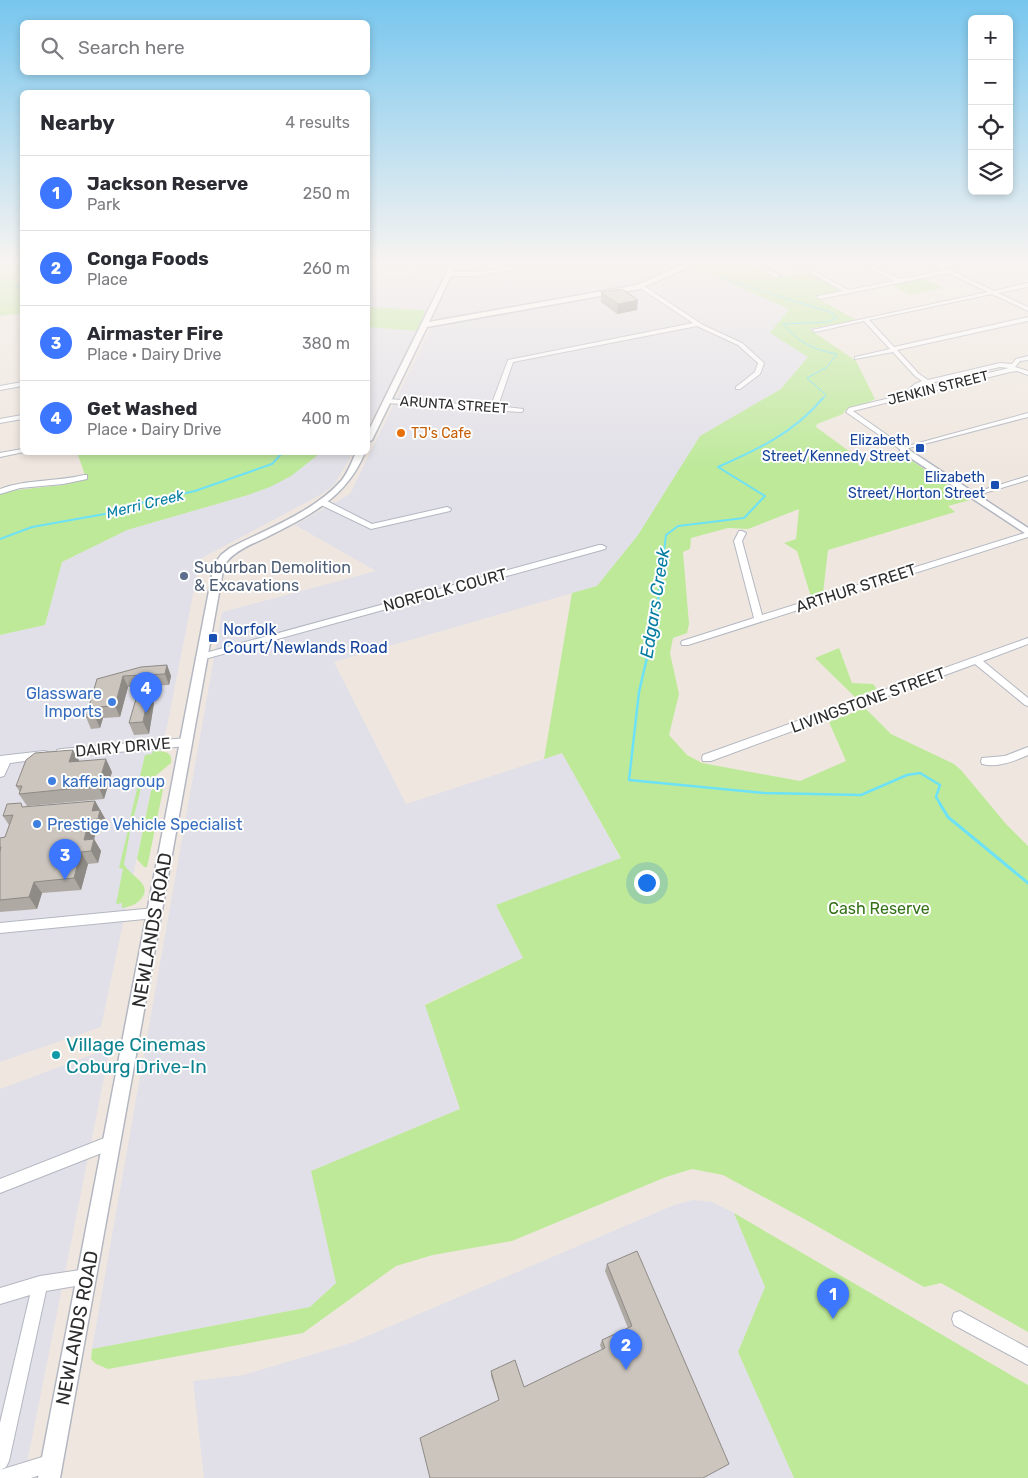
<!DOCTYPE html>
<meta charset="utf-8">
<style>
:root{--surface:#fff;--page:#f7f7f7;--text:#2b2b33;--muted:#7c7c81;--line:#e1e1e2;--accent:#3d76ff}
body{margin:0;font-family:Rubik,sans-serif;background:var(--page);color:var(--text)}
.controls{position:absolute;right:15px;top:15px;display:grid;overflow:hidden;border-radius:8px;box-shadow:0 2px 8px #0003}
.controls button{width:45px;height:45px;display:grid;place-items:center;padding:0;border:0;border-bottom:1px solid var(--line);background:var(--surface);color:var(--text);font:25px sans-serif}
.you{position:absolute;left:646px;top:882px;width:18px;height:18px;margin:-12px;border:4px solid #fff;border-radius:50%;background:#1a73e8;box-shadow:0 0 0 8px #1a73e833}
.badge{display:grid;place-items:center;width:32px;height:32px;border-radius:50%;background:var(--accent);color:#fff;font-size:16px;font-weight:700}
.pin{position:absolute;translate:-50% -41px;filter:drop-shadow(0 1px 2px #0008)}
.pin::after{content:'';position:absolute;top:26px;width:18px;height:15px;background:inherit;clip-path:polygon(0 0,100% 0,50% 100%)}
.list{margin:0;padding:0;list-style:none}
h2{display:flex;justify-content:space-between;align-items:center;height:65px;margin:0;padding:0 20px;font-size:21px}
h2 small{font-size:16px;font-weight:400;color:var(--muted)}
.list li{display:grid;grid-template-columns:32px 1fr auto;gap:15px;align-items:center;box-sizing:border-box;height:75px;padding:0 20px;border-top:1px solid var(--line)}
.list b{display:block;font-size:19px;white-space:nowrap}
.list p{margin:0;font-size:16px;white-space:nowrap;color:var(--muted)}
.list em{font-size:16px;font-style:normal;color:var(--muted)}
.icon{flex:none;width:28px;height:28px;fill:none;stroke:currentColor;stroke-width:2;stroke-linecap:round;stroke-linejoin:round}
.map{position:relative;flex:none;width:1028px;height:1478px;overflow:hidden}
.search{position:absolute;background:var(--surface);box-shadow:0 2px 8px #0003;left:20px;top:20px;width:350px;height:55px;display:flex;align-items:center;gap:12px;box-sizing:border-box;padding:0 18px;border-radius:8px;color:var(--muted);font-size:19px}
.panel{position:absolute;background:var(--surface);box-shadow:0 2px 8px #0003;left:20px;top:90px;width:350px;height:365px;border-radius:8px}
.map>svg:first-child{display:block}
</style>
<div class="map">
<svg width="1028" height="1478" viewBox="0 0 1028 1478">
<rect width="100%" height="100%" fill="#efe7df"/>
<!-- industrial -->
<path fill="#e1e0e8" d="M413 262H602L614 270 636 262H684L641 284 421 323 424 310 368 307V281L423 272Z
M694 267 789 309 808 357 781 389 700 436 638 535 597 586 334 662 406 804 562 753 621 859 496 905 523 958 425 1004 460 1109 311 1171 336 1283 310 1307 92 1349 222 612 376 571 295 525 350 494 432 325 647 288Z
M368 327 418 331 368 426Z
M318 453H353L334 485 322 494 200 559 167 727 151 791 101 1027 0 1062V635L45 625 62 562 127 530 248 495 318 455Z
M110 1048 24 1478H0V1089Z
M693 1200 712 1202 734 1213 765 1287 738 1352 794 1478H204L193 1381 243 1375 351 1343 674 1205Z"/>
<!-- green -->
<path fill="#bde999" d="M0 262H22V313L0 316Z
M690 262H757L780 273 775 275 780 277 807 272 840 290 815 297 856 320 809 329 856 361 875 399 849 412 845 410 843 414 817 424 816 427 864 462 899 452 970 500 948 506 955 512 828 550 823 593 811 597 797 551 784 543 796 539 799 509 748 529 728 528 691 538 690 549 683 552 689 624 687 633 673 638 670 653 679 694 669 735 687 755 702 763 800 781 846 761 829 722 865 708 891 734 954 764 961 770 1006 824 1028 846V1332L941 1283 924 1287 808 1221 723 1175 692 1169 666 1177 512 1241 433 1255 396 1266 303 1333 108 1369 96 1364 91 1359 92 1349 310 1307 336 1283 311 1171 460 1109 425 1005 523 958 496 905 621 858 562 753 544 759 572 593 597 586 638 535 700 436 781 389 808 357 770 333 789 309 694 267Z
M923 278 944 288 910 295 889 284Z
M368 307 425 310 418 331 368 327Z
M84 453H318V455L291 476 270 487 248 495 127 530 62 562 45 625 0 635V495L7 491 63 485 86 478 78 455Z
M839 648 852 683 873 684 877 689 855 697 815 658Z
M153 751C163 751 173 751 171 763L141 788 134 816 130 819 145 755 152 754Z
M163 781 164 785 149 858 147 867H144L137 859 151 791 155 786Z
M128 830 130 832 124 864C130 877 155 884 140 900 135 905 129 907 122 908V903L116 904 123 869 119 868Z
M734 1213 1028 1385V1478H794L738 1352 765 1287Z"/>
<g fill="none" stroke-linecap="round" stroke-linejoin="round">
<!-- stream-far3 -->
<path stroke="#6de1f6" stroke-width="1" d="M709 262 710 271 720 278 833 313 836 318 829 322 783 324C798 342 814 350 837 354L827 367 807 378 826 395 822 400
M22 279 16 287 22 289"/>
<!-- stream-far2 -->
<path stroke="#6de1f6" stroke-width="2" d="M0 539 32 527 116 512 141 503 195 491 272 464 283 452
M661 577 666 535 678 526 744 518 765 496 718 467C757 450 795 432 823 398"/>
<!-- stream-far1 -->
<path stroke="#6de1f6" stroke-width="2.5" d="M661 575 656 619 639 692 629 780 765 793 861 795 907 775 920 773 940 785 936 797 941 805"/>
<!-- stream -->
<path stroke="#6de1f6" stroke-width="3" d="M940 804 948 817 1028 883"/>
<defs>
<path id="minor" d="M405 262H414L368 270V267Z
M545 262H554L477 276H449L446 274 449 272H477Z
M749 262H754L781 276 776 277Z
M792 262H797L848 290 894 281 859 262H864L900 279 943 271 927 262H932L938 264 961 262V263L943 267 994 291 1028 283V287L998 293 1028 307V311L992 294 869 320 894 347 1028 317V321L897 350 919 374 928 380 1000 363 1012 364 1016 359 1028 356V360L1020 361 1015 367 1028 371V375L1017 371 1010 372 853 411 904 447 1028 413V417L901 450 846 412 849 408 902 395 915 384 922 381 915 376 893 352 855 359V357L890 349 864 321 815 332 812 330 988 292 948 273 820 299 818 298V296L843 291ZM1000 367 1009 368 911 392 919 386 925 385 928 388 931 386 930 383Z
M641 284 703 325 742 343 764 363 760 374 740 389H736V387L755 372 758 363 738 345 697 326 513 362 498 406 523 409V411L521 412 387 403 384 401 387 399 491 406 508 360 693 323 639 287 638 286Z
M22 382V386L0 390V386Z
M22 415V419L0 423V419Z
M22 449V452H24L0 457V453Z
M84 475H87V479L63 484 20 488 0 494V489C27 479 56 482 84 475Z
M1028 476V480L971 497 967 495Z
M319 500H325L372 524 447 507 451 509 450 511 371 529 319 504Z
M739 531H742L746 533 742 541 762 615 1028 532V537L688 645H682L681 643 682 641 754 618 734 541Z
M599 545H602L606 547 605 549 201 660 196 657 198 655Z
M1028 638V644L983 661 1028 698V706L1025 705 975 664 711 761H703L702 758 703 755Z
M187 738 192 742 187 746 61 757 57 756 56 753 57 750 61 749Z
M1028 747V755C1014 761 998 768 982 764L981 761 982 758 1005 756Z
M44 751 48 752 49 755 48 758 10 763 4 776 0 777V756Z
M155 908 159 909 161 913 159 917 155 918 0 933V923Z
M112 1135 117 1137 119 1142 117 1147 0 1193V1179Z
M87 1269 93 1271 95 1277 93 1283 46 1291 9 1461 6 1467 0 1470V1423L30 1295 0 1304V1288L40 1276Z
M960 1311 1028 1348V1365L954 1325 952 1319 954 1313Z
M52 1454 58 1457 61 1463 58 1469 31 1478H0V1470Z"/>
<path id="tertiary" d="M443 262H449L452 264V274L429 322 637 285 681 265 692 262H701L639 289 427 327 372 440 368 442V432L446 274 447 266Z
M903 446 1028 528V535L900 451V447Z
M356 452H365C346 499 308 516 265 538 250 545 234 551 224 565L60 1478H38L214 565 221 555 230 548C267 529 314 512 342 480 348 472 352 462 356 452Z"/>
</defs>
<!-- minor casing -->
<use href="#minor" stroke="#b3b7c1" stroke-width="2"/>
<!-- tertiary casing -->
<use href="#tertiary" stroke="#b3b7c1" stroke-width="3"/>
<!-- minor -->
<use href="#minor" fill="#fff" fill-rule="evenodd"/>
<!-- tertiary -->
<use href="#tertiary" fill="#fff" fill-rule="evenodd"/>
</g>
<!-- wall -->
<path fill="#afa9a3" d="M601 292 637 310 617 314 601 302Z
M167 665 171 676 169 685 128 687 120 717 103 718 100 728 91 729 86 717 97 679Z
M154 703 149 734 134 735 129 723Z
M80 761 112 772 104 799 27 806 19 794 20 792 16 786Z
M95 801 107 822 104 831 96 832 94 839 101 851 98 863 88 864 81 890 42 893 37 909 0 912V838L5 837 9 825 3 816 24 807Z
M607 1264 729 1464 499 1400 491 1376V1371L524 1387 602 1350 600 1345 602 1340 628 1328 605 1271Z"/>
<!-- shaded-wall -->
<path fill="#8e8a85" d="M638 300 637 310 617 314 618 304Z
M167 665 171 676 169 685 165 674Z
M123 676 128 687 120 717 115 706Z
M149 691 154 703 149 734 143 722Z
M97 707 103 718 100 728 95 717Z
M73 750 80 762H69Z
M106 759 112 772 104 799 98 786Z
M95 801 107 822 104 831 92 811Z
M89 820 96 832 91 851 84 840Z
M94 839 101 851 98 863 91 851Z
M81 852 88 864 81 890 74 878Z
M34 882 42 893 37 909 29 897Z"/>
<!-- building -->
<path fill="#cbc5be" stroke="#8e8a85" d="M622 289 638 300 618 304 601 292Z
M167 665 165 674 123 676 115 706 97 707 95 717H86L97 679 141 667Z
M149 691 143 722 129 723 138 692Z
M73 750 69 762 106 759 98 786 19 794 22 786H16L26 760 35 753Z
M95 801 92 811 100 810 98 819 89 820 84 840 94 839 91 851 81 852 74 878 34 882 29 897 0 900V852L1 847H0V838L5 837 13 815 3 816 7 804 21 803 22 807Z
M637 1251 729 1464 703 1478H430L420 1438 499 1400 491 1371 515 1360 524 1387 605 1348 602 1340 632 1326 607 1264Z"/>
<!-- sky -->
<linearGradient id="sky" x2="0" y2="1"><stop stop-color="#77c6ee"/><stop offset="0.56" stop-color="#f8f4f1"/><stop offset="1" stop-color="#f8f4f1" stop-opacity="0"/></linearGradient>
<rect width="1028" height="469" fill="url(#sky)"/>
<!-- markers -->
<circle fill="#e8710a" stroke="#fff" stroke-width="2" cx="401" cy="433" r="5"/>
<g fill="#1a4fb4" stroke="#fff" stroke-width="2">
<rect x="915" y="443" width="10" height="10" rx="2.5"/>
<rect x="990" y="480" width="10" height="10" rx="2.5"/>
<rect x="208" y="633" width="10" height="10" rx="2.5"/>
</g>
<circle fill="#5c6f8a" stroke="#fff" stroke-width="2" cx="184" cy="576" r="5"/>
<g fill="#3f7fe0" stroke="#fff" stroke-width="2">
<circle cx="112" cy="702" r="5"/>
<circle cx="52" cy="781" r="5"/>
<circle cx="37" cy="824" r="5"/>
</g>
<circle fill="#0f9aa8" stroke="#fff" stroke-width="2" cx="56" cy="1055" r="5"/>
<g text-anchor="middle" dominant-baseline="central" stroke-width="4" stroke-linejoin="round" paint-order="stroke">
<!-- far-street labels -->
<g font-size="14" fill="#2d2d2d" stroke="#fff">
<text transform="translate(938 388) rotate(-14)">JENKIN STREET</text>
<text transform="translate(454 405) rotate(4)">ARUNTA STREET</text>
</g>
<!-- far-food labels -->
<g font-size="14" fill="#c56008" stroke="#fff" text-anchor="start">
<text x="411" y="433">TJ's Cafe</text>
</g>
<!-- far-transit labels -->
<g font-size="14" fill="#164399" stroke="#fff" text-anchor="end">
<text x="910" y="440">Elizabeth<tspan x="910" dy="16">Street/Kennedy Street</tspan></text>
<text x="985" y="477">Elizabeth<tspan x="985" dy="16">Street/Horton Street</tspan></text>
</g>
<!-- far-water labels -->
<g font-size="15" font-style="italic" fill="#067da2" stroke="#fff">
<text transform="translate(145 504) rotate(-14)">Merri Creek</text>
</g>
<!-- service labels -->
<g font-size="16" fill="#4e5e75" stroke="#fff" text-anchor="start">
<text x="194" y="567">Suburban Demolition<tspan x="194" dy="18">&amp; Excavations</tspan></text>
</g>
<!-- street labels -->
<g font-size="16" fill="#2d2d2d" stroke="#fff">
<text transform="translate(856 588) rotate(-18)">ARTHUR STREET</text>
<text transform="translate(445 590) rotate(-15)">NORFOLK COURT</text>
<text transform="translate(868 700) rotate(-20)">LIVINGSTONE STREET</text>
<text transform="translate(123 747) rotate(-5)">DAIRY DRIVE</text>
</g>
<!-- transit labels -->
<g font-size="16" fill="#164399" stroke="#fff" text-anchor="start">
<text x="223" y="629">Norfolk<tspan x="223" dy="18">Court/Newlands Road</tspan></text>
</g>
<!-- shop labels -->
<g font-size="16" fill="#366cbe" stroke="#fff" text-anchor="start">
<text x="102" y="693" text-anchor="end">Glassware<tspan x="102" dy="18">Imports</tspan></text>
<text x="62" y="781">kaffeinagroup</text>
<text x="47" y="824">Prestige Vehicle Specialist</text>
</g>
<!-- park labels -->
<g font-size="16" fill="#337116" stroke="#fff">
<text x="879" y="908">Cash Reserve</text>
</g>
<!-- water labels -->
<g font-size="18" font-style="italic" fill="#067da2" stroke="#fff">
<text transform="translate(655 603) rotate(-81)">Edgars Creek</text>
</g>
<!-- near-street labels -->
<g font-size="19" fill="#2d2d2d" stroke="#fff">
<text transform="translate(152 930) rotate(-80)">NEWLANDS ROAD</text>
<text transform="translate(77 1328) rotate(-79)">NEWLANDS ROAD</text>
</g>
<!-- near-culture labels -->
<g font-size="19" fill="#0d838f" stroke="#fff" text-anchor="start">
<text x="66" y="1044">Village Cinemas<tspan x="66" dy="22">Coburg Drive-In</tspan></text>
</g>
</g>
</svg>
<div class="controls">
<button>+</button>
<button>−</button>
<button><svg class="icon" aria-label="locate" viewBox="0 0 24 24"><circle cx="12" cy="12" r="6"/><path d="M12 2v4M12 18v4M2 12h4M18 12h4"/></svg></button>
<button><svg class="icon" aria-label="layers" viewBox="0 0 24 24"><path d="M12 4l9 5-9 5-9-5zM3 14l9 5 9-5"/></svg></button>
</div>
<div class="you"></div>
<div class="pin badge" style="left:833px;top:1319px">1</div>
<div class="pin badge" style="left:626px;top:1370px">2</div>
<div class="pin badge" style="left:65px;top:880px">3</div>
<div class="pin badge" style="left:146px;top:713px">4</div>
<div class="search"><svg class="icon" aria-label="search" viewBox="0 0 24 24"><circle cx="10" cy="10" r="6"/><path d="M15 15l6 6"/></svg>Search here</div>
<section class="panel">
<h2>Nearby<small>4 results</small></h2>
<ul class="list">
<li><span class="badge">1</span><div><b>Jackson Reserve</b><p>Park</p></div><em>250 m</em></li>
<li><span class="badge">2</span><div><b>Conga Foods</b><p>Place</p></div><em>260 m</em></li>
<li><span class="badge">3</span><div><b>Airmaster Fire</b><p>Place · Dairy Drive</p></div><em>380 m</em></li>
<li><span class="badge">4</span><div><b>Get Washed</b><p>Place · Dairy Drive</p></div><em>400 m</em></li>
</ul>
</section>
</div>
